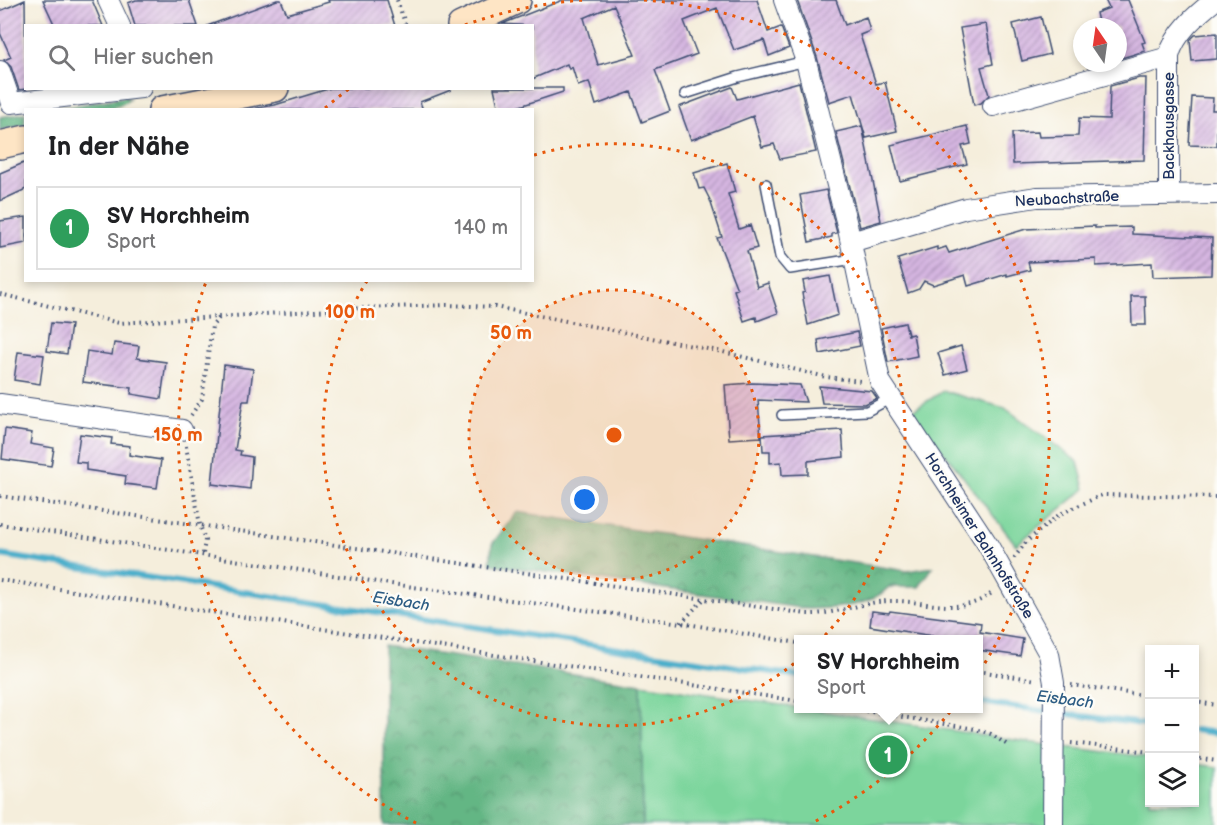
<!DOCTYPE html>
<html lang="de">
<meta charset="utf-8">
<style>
:root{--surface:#fff;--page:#f6f6f6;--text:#202124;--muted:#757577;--line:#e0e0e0;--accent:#ea580c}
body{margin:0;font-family:"Balsamiq Sans",sans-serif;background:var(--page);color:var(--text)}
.controls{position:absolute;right:18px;bottom:18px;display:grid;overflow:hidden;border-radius:0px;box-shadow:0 3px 9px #0003}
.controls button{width:54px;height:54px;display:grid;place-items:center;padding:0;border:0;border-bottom:2px solid var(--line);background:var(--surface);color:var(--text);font:30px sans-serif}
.compass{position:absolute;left:1073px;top:18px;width:54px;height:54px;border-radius:50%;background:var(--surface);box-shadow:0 3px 9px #0003;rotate:347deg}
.you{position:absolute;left:585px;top:500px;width:21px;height:21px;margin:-15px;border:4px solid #fff;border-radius:50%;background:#1a73e8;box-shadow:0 0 0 9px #1a73e833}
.badge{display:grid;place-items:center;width:39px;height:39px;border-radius:50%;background:var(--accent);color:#fff;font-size:20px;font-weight:700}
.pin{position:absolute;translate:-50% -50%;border:3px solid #fff;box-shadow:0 2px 6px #0006}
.popup{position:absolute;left:794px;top:635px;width:189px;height:78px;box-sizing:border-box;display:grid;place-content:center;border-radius:0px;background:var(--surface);filter:drop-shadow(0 2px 4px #0005);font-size:20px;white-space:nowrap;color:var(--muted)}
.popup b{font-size:22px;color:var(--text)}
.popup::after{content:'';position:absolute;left:50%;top:100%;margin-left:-12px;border:12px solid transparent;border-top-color:var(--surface)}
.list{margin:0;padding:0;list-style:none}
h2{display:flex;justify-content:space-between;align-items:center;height:78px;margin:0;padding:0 24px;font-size:26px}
h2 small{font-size:20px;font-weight:400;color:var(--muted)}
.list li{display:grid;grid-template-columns:39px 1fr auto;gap:18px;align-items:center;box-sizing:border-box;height:84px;margin:0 12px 12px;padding:0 12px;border:2px solid var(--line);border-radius:0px}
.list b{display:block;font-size:22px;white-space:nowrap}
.list p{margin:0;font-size:20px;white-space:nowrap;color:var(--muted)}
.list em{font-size:20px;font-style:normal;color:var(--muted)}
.icon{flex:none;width:33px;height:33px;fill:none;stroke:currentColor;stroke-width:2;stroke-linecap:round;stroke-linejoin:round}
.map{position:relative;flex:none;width:1217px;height:825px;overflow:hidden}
.search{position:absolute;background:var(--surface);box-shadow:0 3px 9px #0003;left:24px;top:24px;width:510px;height:66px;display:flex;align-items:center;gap:15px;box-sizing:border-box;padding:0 21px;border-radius:0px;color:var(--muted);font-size:22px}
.panel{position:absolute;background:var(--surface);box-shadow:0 3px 9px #0003;left:24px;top:108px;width:510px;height:174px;border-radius:0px}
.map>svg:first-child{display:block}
</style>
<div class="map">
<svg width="1217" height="825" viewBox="0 0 1217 825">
<defs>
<pattern id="forest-crowns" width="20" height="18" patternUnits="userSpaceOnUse" patternTransform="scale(1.5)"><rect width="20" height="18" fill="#64b684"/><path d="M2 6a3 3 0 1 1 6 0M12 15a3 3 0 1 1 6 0" fill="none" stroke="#52946f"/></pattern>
<pattern id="building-hatch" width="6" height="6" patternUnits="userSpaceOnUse" patternTransform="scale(1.5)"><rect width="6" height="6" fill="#d6b6e1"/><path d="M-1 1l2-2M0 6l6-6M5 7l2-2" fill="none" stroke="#ad94ba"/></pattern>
</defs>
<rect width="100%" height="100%" fill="#fdfcf7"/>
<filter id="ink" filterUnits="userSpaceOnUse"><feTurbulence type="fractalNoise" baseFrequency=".0167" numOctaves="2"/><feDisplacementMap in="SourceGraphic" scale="12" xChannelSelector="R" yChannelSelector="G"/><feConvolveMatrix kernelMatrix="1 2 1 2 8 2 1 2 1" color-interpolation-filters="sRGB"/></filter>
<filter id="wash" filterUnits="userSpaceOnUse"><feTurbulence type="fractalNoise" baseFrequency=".008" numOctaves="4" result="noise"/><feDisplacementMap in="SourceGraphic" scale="24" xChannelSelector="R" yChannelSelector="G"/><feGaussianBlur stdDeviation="1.35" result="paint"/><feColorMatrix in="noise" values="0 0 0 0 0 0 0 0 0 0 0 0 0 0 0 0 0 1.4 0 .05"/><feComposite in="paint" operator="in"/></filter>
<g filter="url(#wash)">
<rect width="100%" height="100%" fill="#f5eedc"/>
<!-- green -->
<path fill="#7bd59c" stroke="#4b827d" stroke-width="1.5" d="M943 391 1005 408 1078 462 1085 489 1016 545 912 411Z
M641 684 1048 745 1149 757 1150 802H1194L1195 764 1217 767V825H643Z"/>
<!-- forest -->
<path fill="url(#forest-crowns)" stroke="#407271" stroke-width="1.5" d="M125 97 130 99C113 114 70 109 49 110Z
M25 113V125L0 130V117Z
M517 512 907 571 933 567 919 587H889C868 608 836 608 808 609L490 564 492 544Z
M384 646 641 684 643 825H384Z"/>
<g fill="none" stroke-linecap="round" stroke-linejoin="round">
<!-- stream -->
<path stroke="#4cafcb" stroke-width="6" d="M0 555 798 676
M978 702 1150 725
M1194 730 1217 733"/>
</g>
<g id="blocks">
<!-- building -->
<path fill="url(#building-hatch)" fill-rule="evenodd" d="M25 0 26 89 19 90 11 67 4 60 11 57 0 33V11Z
M43 0H92L103 26H55Z
M136 0H189L198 26H135L128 3Z
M277 0H281L287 14 329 2 328 0H387L395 26H207Z
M563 0H757L768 32 781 27 789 48 769 56 764 40 734 50 717 8 684 21 697 54 655 70 670 111 642 122 631 92 596 105 589 82 578 86 572 67 569 69 567 64 532 79V26L502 24ZM614 5 635 55 598 65 584 18Z
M797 0H836L845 25 866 17 870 31 860 35 876 84 885 82 897 131 866 138 853 94 829 102 817 57Z
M1105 0H1128L1145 42 1142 43 1145 51 1118 59V27H1099L1096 13 1109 8Z
M1041 17 1050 54 1022 61 1013 24Z
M986 24 993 64 981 67 989 95 981 103 974 105 960 28Z
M1217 33V59L1192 61 1190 40 1195 35Z
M1139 78H1146L1144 160 1013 164 1012 133 1038 132 1039 137 1078 136 1079 118 1109 119 1110 86Z
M799 82 816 152 780 159 774 144 762 147 753 116 691 140 679 107 732 87 737 99Z
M331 88H451V90L420 102 423 110H247L275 105Z
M494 88H563V92L508 110H499Z
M1192 97 1213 98 1212 110H1217V146L1189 145Z
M862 126 881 221 860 227 836 132Z
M967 126 971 144 962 146 967 164 900 181 891 145Z
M26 162V189L0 201V173Z
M727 163 735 192 728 194 739 229 750 225 757 248 747 251 757 287 768 283 778 313 757 321 756 317 744 321 734 290 737 289 717 238 722 237 710 200 704 188 699 189 694 173Z
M826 190 837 233 832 234V237L809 242 800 195Z
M26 217V243L0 248V221Z
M1095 226V228L1132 227V234L1212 238 1211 275 1153 277 1152 263 1096 266V259L1028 262 1030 270 1007 276V274L968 286 965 275 933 285 924 281 919 289 908 293 898 259 937 247V250L946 247 949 253 1026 229Z
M830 276 838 315 808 325 802 293 805 292 803 281Z
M1131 296H1145L1146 325H1132Z
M51 323 71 325 67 354 47 351Z
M905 323 908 335 913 334 917 356 888 362 881 328Z
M857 332 860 346 820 354 818 340Z
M114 343 139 346 137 358 166 362 161 399 131 394 132 388 83 382 87 351 112 355Z
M961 346 967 369 945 375 938 353Z
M18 352 44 355 40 384 14 380Z
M224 365 253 369 249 401H243L235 450 241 451 240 455 252 457 250 489 212 484Z
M752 383 800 385 806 402 758 400 761 437 729 439 725 385Z
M819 386 872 391 877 398 865 404 822 403Z
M5 429 32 433 30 444 54 448 51 466 2 459Z
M842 430 844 457 808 461V474L782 475 781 462 770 463V451H763L762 435Z
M80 434 112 438 111 444 130 446 129 455 161 460 157 488 125 484 126 476 86 470V463L76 462Z
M872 611 889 613 890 611 981 623 980 632 1023 639 1020 656 978 650V639H933L934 636 870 626Z"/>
</g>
</g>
<g filter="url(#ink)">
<use href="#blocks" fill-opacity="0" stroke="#3c4c71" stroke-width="1.5"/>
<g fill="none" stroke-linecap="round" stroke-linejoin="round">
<defs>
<path id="lane" d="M685 94 738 77 806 61
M766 184 780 257 790 269 854 259
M782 415 867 411 891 398"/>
<path id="street" d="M108 0 120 26
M784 0 806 61 848 229 880 381 988 545 1049 654 1054 683 1053 825
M0 71 11 103 141 88
M993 106 1169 57
M1169 195V56C1175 33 1197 14 1215 0
M851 242 966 208 1037 197 1217 194
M0 404 182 430"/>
<path id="secondary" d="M461 26 517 0
M162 110 275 88
M0 145 26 139"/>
</defs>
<!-- lane casing -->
<use href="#lane" stroke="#3c4c71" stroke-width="12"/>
<!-- street casing -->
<use href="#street" stroke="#3c4c71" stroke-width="22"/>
<!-- secondary casing -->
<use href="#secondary" stroke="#3c4c71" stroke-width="30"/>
<!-- path -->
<path stroke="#3c4c71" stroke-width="4" stroke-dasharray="1.5 4.5" stroke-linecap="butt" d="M397 0 406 26
M0 294 119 323 363 308 447 305 495 307 723 352 826 377 861 381
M191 415 202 399 212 326 219 318
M186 446 200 525 205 540 203 554
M0 496 807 614C838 615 866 600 894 601 929 601 963 617 993 592
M0 524 384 583 681 623 798 643
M1014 558 1027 541 1060 514 1102 495 1217 497
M0 580 798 701
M681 623 703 600
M978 671 1037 680
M1071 685 1150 696
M1194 702 1217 705
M848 708 975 729 991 734 1009 746
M1071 743 1150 752
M1194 758 1217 761"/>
<!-- lane -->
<use href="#lane" stroke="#fff" stroke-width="9"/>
<!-- street -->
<use href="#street" stroke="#fff" stroke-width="20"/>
<!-- secondary -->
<use href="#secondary" stroke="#fee5c5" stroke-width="27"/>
</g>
</g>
<!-- distance rings -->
<circle cx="614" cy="435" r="145" fill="#e8590c" fill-opacity=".12"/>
<g fill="none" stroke="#e8590c" stroke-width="3" stroke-dasharray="3 6">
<circle cx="614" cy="435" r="145"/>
<path d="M534 155A291 291 0 1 1 367 281"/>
<path d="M416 823A436 436 0 0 1 206 282M325 108A436 436 0 0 1 349 89M465 25A436 436 0 0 1 584 0M644 0A436 436 0 0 1 812 823"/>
</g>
<g text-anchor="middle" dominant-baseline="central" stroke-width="5" stroke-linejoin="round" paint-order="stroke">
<!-- street labels -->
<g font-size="15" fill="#1b2f5e" stroke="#fdfcf7">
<text transform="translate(1169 126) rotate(-90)">Backhausgasse</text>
<text transform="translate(1067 199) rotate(-3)">Neubachstraße</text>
<text transform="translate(979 536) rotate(58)">Horchheimer Bahnhofstraße</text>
</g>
<!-- water labels -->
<g font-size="16" font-style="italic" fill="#2c5c84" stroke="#fdfcf7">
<text transform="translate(401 602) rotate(9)">Eisbach</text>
<text transform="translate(1065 700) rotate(7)">Eisbach</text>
</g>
</g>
<circle cx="614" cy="435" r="9" fill="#e8590c" stroke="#fdfcf7" stroke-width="3"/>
<g font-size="18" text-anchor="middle" font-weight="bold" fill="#e8590c" stroke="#fdfcf7" stroke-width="5" stroke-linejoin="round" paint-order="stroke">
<text x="350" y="318">100 m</text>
<text x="511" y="339">50 m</text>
<text x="178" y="441">150 m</text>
</g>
</svg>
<div class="controls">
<button>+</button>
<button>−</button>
<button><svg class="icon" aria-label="layers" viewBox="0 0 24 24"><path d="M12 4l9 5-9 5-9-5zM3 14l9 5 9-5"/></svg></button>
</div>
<svg class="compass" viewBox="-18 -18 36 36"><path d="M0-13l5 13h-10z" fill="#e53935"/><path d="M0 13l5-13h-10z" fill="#757577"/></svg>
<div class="you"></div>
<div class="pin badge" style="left:888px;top:755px;background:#2e9e5b">1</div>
<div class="popup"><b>SV Horchheim</b>Sport</div>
<div class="search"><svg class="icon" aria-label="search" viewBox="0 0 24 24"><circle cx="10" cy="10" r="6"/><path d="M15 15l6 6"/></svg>Hier suchen</div>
<section class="panel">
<h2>In der Nähe<small></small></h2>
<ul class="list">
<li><span class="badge" style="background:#2e9e5b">1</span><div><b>SV Horchheim</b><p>Sport</p></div><em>140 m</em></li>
</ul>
</section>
</div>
